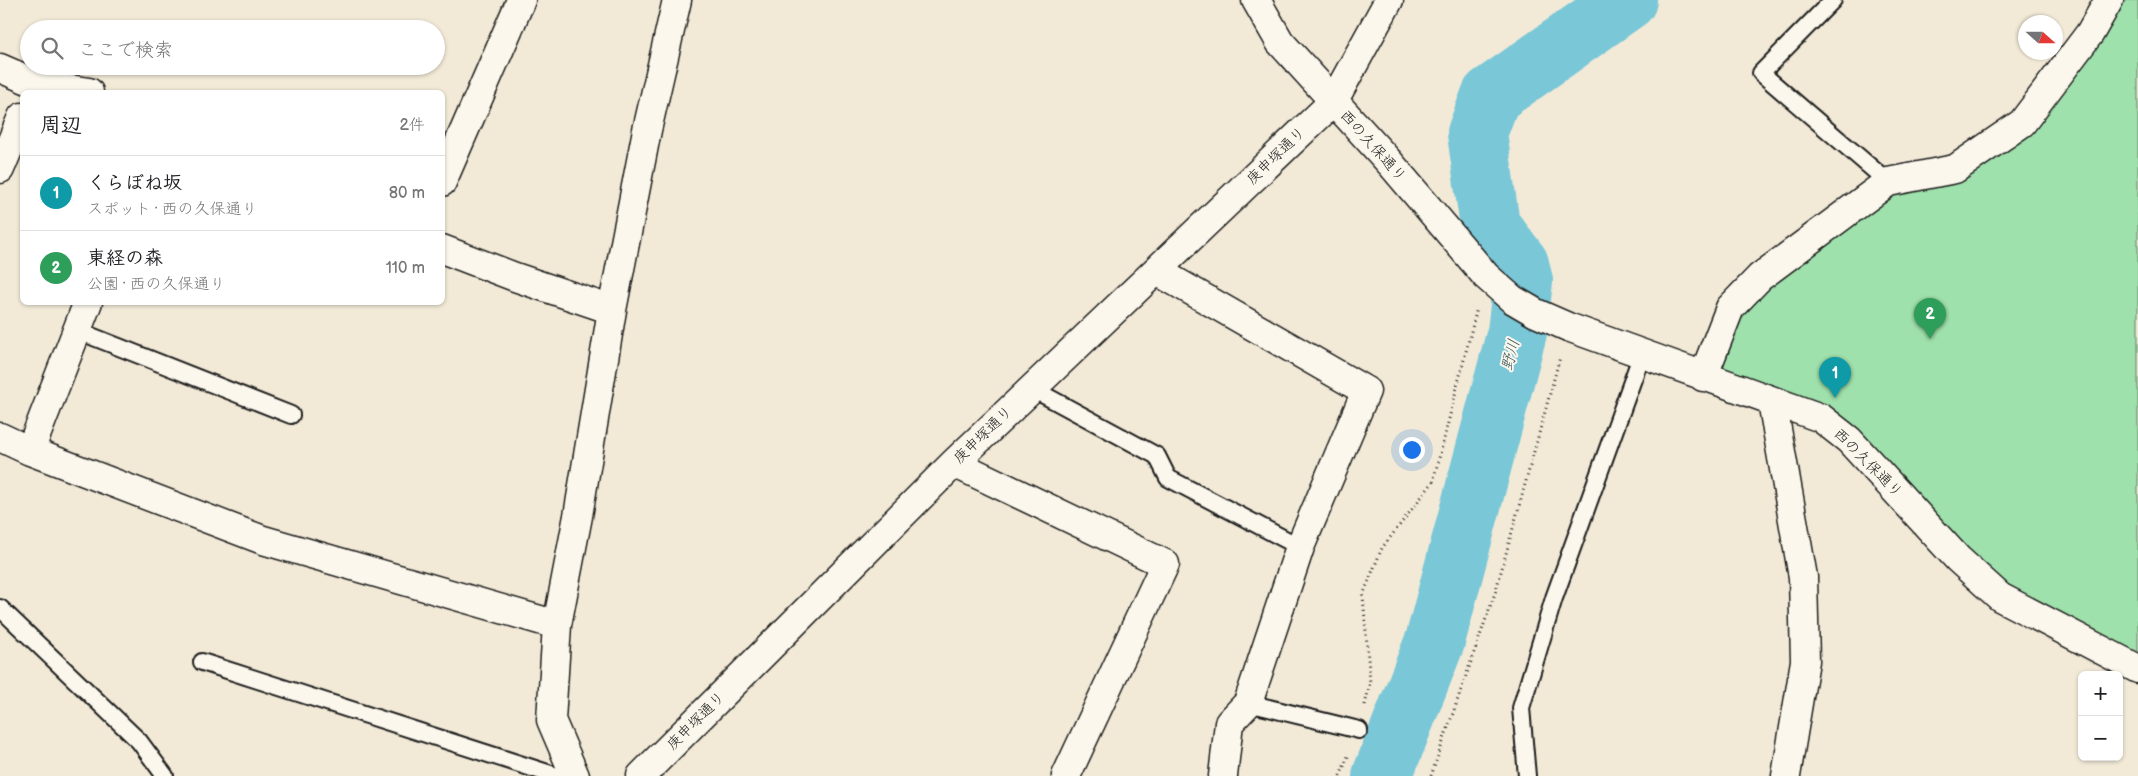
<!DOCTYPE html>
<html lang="ja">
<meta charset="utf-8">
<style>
:root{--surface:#fff;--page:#f2f2f2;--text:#202124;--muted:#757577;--line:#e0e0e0;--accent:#ea580c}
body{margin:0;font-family:"Balsamiq Sans","Klee One",sans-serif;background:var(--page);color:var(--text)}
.controls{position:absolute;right:15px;bottom:15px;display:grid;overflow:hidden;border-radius:8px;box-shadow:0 1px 4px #0004}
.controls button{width:45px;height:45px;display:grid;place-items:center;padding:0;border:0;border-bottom:1px solid var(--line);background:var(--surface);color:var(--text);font:25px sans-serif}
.compass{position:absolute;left:2018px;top:15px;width:45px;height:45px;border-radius:50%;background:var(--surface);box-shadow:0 1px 4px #0004;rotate:111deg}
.you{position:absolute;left:1411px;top:449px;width:18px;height:18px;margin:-12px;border:4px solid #fff;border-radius:50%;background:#1a73e8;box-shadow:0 0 0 8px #1a73e833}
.badge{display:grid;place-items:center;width:32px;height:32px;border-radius:50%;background:var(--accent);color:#fff;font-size:16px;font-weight:700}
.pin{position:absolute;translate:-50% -41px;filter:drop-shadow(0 1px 2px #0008)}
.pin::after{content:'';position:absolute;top:26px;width:18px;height:15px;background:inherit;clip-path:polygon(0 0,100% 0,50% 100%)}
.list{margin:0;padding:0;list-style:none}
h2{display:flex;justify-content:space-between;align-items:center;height:65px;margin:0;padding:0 20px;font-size:21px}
h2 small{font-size:16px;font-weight:400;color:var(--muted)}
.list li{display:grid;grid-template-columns:32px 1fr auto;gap:15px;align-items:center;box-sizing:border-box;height:75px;padding:0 20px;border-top:1px solid var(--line)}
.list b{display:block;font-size:19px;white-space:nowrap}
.list p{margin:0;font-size:16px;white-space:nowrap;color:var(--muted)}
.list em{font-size:16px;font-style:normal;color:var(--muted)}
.icon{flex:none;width:28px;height:28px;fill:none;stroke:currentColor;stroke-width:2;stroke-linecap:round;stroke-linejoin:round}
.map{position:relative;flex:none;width:2138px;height:776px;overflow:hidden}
.search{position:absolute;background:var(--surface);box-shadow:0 1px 4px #0004;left:20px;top:20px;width:425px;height:55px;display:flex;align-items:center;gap:12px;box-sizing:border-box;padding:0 18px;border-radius:28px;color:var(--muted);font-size:19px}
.panel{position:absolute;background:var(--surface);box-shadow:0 1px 4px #0004;left:20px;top:90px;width:425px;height:215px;border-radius:8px}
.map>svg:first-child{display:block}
</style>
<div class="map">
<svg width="2138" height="776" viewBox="0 0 2138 776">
<rect width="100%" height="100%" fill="#f2ead7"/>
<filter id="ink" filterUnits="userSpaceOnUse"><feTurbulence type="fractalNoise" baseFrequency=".02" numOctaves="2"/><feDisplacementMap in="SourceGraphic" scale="10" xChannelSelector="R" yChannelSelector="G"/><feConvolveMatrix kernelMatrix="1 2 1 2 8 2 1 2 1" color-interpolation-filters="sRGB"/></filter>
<g filter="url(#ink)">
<!-- green -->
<path fill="#9fe1ac" stroke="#5e7e64" d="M2111 0H2138V665L2001 594 1851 438 1712 370 1733 308 1890 189 2025 125Z"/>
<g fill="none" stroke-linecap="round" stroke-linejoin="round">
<!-- river -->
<path stroke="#7ac7d8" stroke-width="60" d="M1382 776 1435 641 1517 332 1523 281 1519 264 1490 226 1477 133 1491 96 1627 0"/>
<defs>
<path id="lane" d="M1833 0 1761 73 1888 182
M76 330 291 415
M1031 388 1157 456 1168 478 1300 547
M0 608 139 741 165 776
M202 662 557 776
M1248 703 1359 730
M1527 776 1521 708 1554 598 1642 354"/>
<path id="street" d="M1256 0 1280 42 1391 164 1486 276 1512 299 1536 313 1568 327 1821 418 1849 440 1958 559 2000 597 2138 669
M0 68 37 84 89 92
M0 169 22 117
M442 182 521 0
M442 249 515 277 612 310
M1157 271 1366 391 1300 547 1248 703 1229 723 1223 776
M1703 377 1730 308 1760 277 1888 182 1955 169 2022 123 2090 33 2109 0
M1772 401 1803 577 1805 661 1786 776
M0 437 30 451 263 540 557 625
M30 451 88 302
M954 463 1165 564 1066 776
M575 776 551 720 557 625 578 516 612 310 647 130 677 0
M641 776 954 463 1333 102 1389 0"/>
</defs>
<!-- lane casing -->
<use href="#lane" stroke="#1c1c1c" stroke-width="20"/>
<!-- street casing -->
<use href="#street" stroke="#1c1c1c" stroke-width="31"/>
<!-- path -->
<path stroke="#1c1c1c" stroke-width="3" stroke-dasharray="1 4" stroke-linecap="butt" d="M1365 705 1370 683 1363 595 1382 548 1433 482 1477 308
M1340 776 1349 754
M1431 776 1496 590 1560 357"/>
<!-- lane -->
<use href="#lane" stroke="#fbf7ec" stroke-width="16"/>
<!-- street -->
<use href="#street" stroke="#fbf7ec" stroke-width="28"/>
</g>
</g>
<g text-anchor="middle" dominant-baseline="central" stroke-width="4" stroke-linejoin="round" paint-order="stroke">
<!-- street labels -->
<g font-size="15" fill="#1c1c1c" stroke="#fbf7ec">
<text transform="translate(1373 146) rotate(48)">西の久保通り</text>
<text transform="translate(1276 156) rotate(-44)">庚申塚通り</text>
<text transform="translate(983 435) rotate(-44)">庚申塚通り</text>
<text transform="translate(1868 463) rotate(45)">西の久保通り</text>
<text transform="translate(696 721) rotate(-45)">庚申塚通り</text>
</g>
<!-- water labels -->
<g font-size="16" font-style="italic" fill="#3d585e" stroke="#fbf7ec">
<text transform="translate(1511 355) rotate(-75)">野川</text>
</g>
</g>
</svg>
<div class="controls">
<button>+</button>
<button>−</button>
</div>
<svg class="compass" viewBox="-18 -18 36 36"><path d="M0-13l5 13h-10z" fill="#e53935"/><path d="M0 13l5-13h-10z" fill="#757577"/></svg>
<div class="you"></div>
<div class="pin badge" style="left:1835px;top:398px;background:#0f9aa8">1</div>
<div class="pin badge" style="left:1930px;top:339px;background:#2e9e5b">2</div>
<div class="search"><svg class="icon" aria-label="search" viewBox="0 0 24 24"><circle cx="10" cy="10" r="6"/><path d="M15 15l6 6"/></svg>ここで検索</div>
<section class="panel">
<h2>周辺<small>2件</small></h2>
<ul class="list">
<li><span class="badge" style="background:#0f9aa8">1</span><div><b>くらぼね坂</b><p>スポット · 西の久保通り</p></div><em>80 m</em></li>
<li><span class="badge" style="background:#2e9e5b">2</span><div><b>東経の森</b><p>公園 · 西の久保通り</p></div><em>110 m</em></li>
</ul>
</section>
</div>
